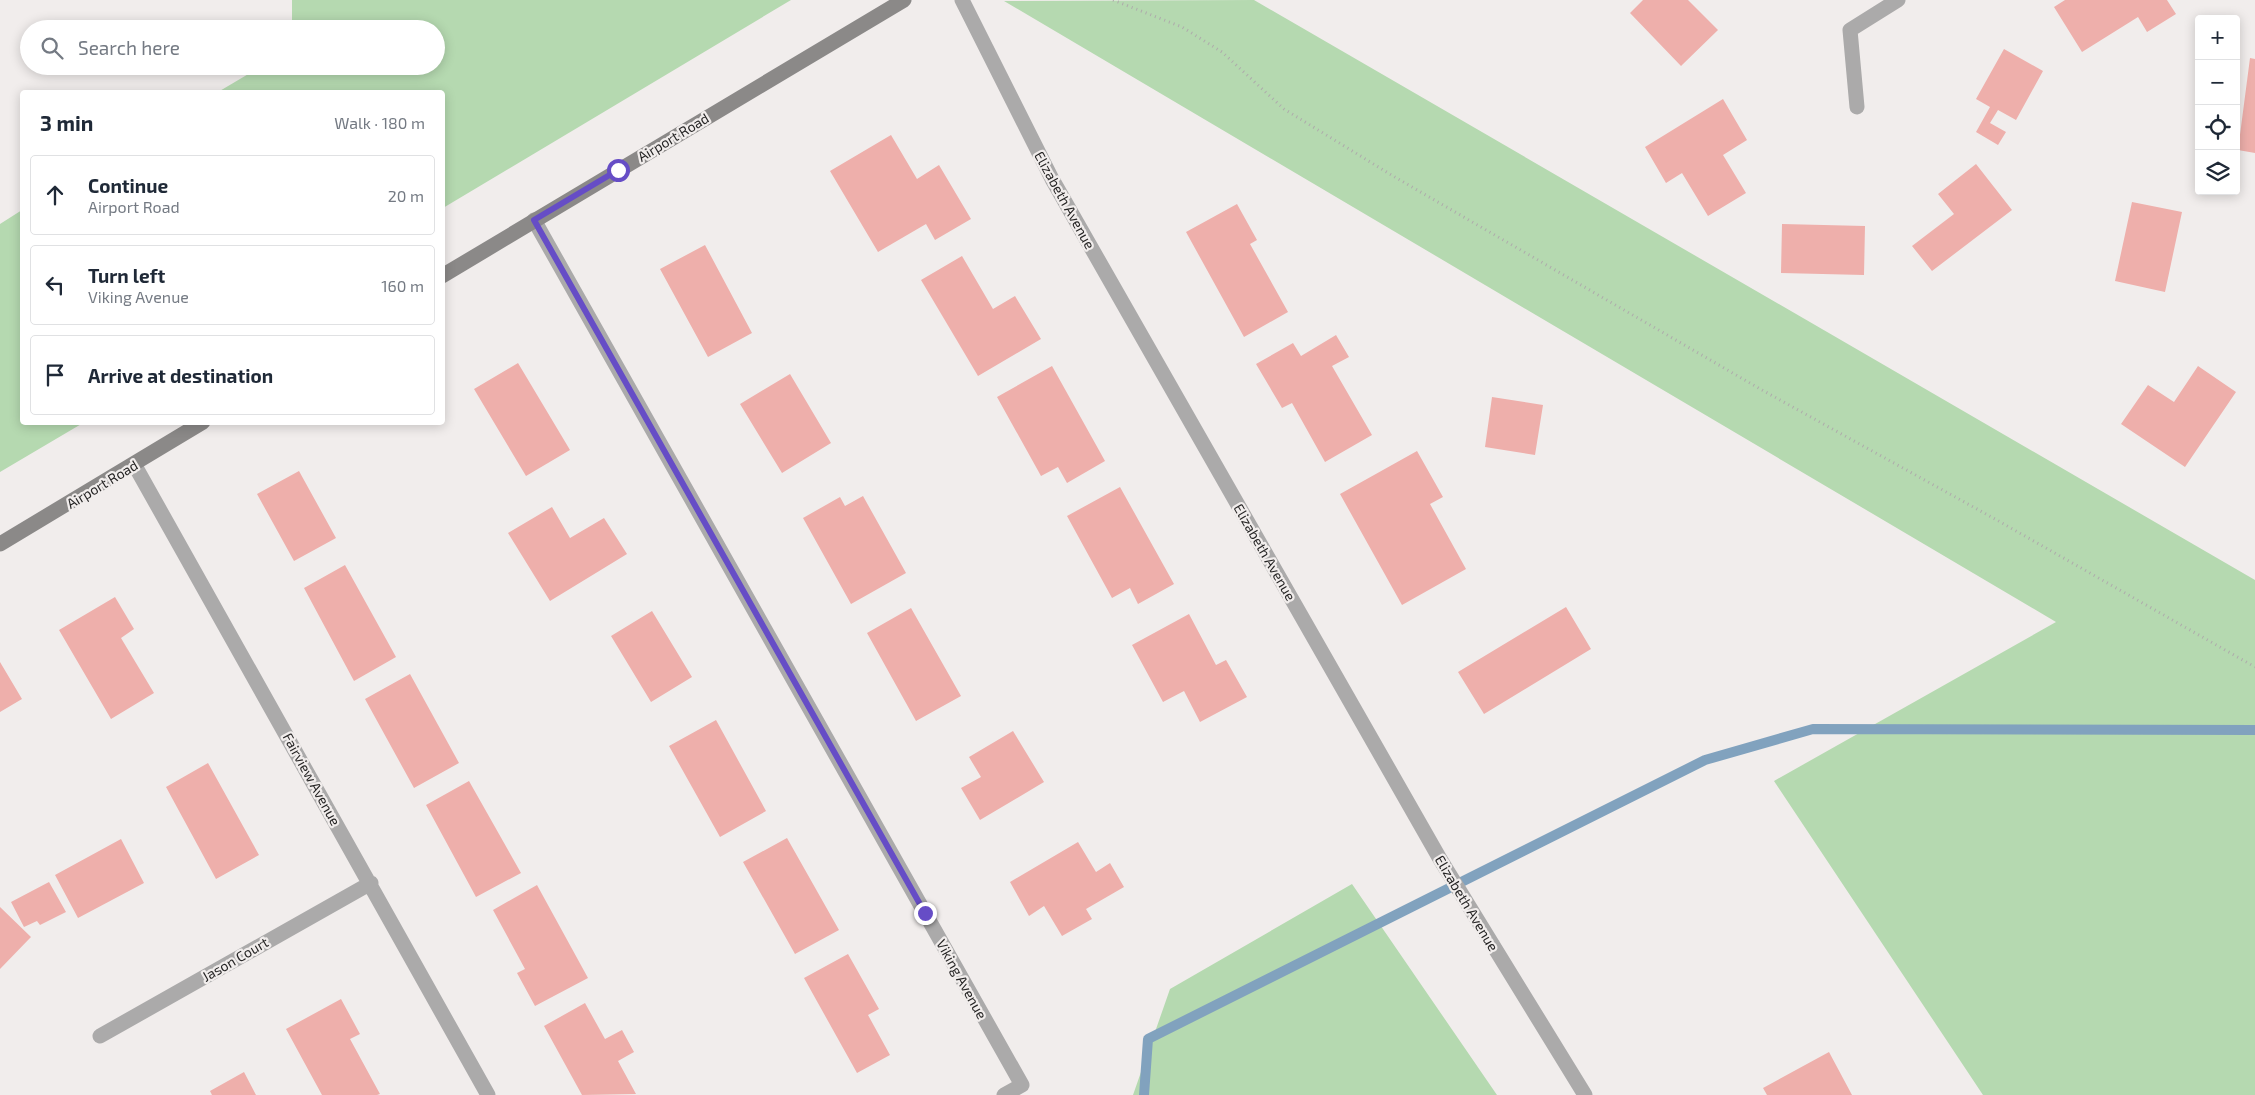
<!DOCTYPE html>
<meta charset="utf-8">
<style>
:root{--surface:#fff;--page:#f2f2f3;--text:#1f2937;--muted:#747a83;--line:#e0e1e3}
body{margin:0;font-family:"Exo 2",sans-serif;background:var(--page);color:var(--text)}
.controls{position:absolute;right:15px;top:15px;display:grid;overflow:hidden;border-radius:5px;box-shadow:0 2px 12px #0003}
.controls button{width:45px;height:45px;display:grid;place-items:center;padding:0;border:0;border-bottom:1px solid var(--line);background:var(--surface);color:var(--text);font:25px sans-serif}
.stop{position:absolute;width:15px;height:15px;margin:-11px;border:4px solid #664dc6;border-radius:50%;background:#fff}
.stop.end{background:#664dc6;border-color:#fff;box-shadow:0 1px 5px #0008}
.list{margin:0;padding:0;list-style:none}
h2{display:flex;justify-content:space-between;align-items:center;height:65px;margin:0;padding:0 20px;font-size:21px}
h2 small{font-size:16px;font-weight:400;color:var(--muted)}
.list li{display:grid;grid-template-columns:32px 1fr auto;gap:15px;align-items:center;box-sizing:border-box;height:80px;margin:0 10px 10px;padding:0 10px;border:1px solid var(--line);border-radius:5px}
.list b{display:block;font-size:19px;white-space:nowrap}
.list p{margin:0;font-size:16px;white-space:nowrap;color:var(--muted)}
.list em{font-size:16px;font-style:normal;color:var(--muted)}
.icon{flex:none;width:28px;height:28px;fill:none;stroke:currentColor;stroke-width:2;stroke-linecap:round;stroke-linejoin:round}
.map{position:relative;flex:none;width:2255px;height:1095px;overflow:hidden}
.search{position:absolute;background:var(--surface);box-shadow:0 2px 12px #0003;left:20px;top:20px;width:425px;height:55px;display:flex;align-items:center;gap:12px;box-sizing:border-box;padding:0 18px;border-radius:28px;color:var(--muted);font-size:19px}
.panel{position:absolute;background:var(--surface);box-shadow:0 2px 12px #0003;left:20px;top:90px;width:425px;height:335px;border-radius:5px}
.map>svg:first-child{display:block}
</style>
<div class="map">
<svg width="2255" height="1095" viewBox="0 0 2255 1095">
<rect width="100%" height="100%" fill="#f1edec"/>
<!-- green -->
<path fill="#b5d9b0" d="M292 0H791L443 208 442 92H218L262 66H436V29H292Z
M1254 0 2255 580V1095H1983L1774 781 2056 622 1004 1Z
M22 210V422L83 423 0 472V224Z
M1352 884 1497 1095H1133L1170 989Z"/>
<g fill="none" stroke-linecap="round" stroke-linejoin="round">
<!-- stream -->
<path stroke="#81a2be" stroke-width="10" d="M1144 1095 1148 1039 1705 760 1813 729 2255 730"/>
</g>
<!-- building -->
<path fill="#eeafab" d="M1643 0H1688L1718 30 1681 66 1630 13Z
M2065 0H2167L2176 14 2147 32 2138 17 2082 52 2054 7Z
M2004 49 2043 71 2016 120 1998 110 1990 123 2006 132 1998 145 1976 132 1990 107 1976 99Z
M2250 58 2255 59V153L2238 150Z
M1723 99 1747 140 1723 155 1746 193 1708 216 1682 173 1666 183 1645 147Z
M891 135 917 179 939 165 971 219 935 240 926 224 878 252 830 171Z
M1976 164 2012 210 1932 271 1912 246 1954 214 1938 194Z
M2132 202 2182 212 2165 292 2115 281Z
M1237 204 1257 240 1250 244 1288 312 1244 337 1186 232Z
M1782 224 1865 226 1864 275 1781 273Z
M705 245 752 333 708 357 660 269Z
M962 256 993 309 1015 296 1041 339 978 376 921 280Z
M1336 335 1349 357 1332 366 1372 435 1325 462 1292 403 1282 408 1256 364 1293 343 1301 356Z
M518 363 570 450 526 476 474 389Z
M1052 366 1105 461 1067 483 1058 467 1041 476 997 397Z
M2198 366 2236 392 2185 467 2121 424 2148 385 2174 402Z
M790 374 831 443 782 473 740 404Z
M1492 397 1543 405 1535 455 1485 447Z
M1417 451 1443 497 1430 504 1466 569 1402 605 1340 494Z
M299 471 336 538 294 561 257 494Z
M1120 487 1174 584 1138 604 1130 588 1112 598 1067 516Z
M863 496 906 573 851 604 803 518 840 497 845 506Z
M552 507 570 538 604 518 627 554 550 601 508 533Z
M345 565 396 657 354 681 304 588Z
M115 597 134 629 121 638 154 693 111 719 59 630Z
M1566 607 1591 649 1484 714 1458 672Z
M911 608 961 696 916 721 867 633Z
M652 611 692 677 651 702 611 636Z
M1189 614 1216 665 1226 660 1247 697 1200 722 1184 691 1163 702 1132 645Z
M0 662 22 699 0 712Z
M410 674 459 763 414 788 365 699Z
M716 720 766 811 720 837 669 746Z
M1013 731 1044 782 980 820 961 788 981 777 969 757Z
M208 763 259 855 216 879 166 787Z
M469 781 521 873 476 897 426 805Z
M787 838 839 930 795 954 743 862Z
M121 839 144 883 78 918 55 875Z
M1078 842 1096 872 1110 863 1124 887 1086 909 1092 919 1062 936 1044 906 1029 916 1010 882Z
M49 882 66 912 40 925 37 921 24 927 11 902Z
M537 885 588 978 535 1006 517 973 525 969 493 910Z
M0 907 31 937 0 969Z
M848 954 879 1009 868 1015 890 1055 857 1073 804 978Z
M341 999 360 1034 350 1039 380 1094 377 1095H322L286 1029Z
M585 1003 605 1039 622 1030 634 1052 618 1061 636 1094 582 1095 544 1026Z
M1829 1052 1852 1095H1767L1763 1088Z
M244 1072 256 1095H212L210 1091Z"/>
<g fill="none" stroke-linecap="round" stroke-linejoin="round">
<!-- path -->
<path stroke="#aeabab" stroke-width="3" stroke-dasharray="1 4" stroke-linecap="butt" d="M1113 0 1182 27 1222 52 1284 109 1393 176 1762 390 1995 519 2255 667"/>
<!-- street -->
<path stroke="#abaaaa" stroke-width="15" d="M962 0 1052 179 1440 859 1585 1095
M1857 107 1850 30 1898 0
M534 220 1022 1085 1004 1095
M134 464 488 1095
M100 1036 371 883"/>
<!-- secondary -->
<path stroke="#8b8988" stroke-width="15" d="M442 276 904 0
M0 544 203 422"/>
</g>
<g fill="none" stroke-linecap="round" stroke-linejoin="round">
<!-- route -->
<path stroke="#664dc6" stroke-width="6" d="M618 170 534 220 925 913"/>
</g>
<g text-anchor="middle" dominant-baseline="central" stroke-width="4.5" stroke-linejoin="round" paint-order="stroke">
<!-- street labels -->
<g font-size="14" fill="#262525" stroke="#f1edec">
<text transform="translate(673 137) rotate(-31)">Airport Road</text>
<text transform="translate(1065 200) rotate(61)">Elizabeth Avenue</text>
<text transform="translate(102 484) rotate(-31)">Airport Road</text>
<text transform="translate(1265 552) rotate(60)">Elizabeth Avenue</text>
<text transform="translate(312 779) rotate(61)">Fairview Avenue</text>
<text transform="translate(1467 903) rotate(59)">Elizabeth Avenue</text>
<text transform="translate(235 959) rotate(-30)">Jason Court</text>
<text transform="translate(962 979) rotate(61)">Viking Avenue</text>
</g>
</g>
</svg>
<div class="controls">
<button>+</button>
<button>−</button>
<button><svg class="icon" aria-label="locate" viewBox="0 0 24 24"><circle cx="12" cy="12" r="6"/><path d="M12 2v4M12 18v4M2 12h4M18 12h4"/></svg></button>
<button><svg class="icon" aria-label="layers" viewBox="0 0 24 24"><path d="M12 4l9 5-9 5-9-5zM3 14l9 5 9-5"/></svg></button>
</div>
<div class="stop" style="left:618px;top:170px"></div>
<div class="stop end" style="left:925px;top:913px"></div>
<div class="search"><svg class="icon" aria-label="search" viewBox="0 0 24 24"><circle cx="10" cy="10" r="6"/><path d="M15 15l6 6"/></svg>Search here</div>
<section class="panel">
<h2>3 min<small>Walk · 180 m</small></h2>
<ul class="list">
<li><svg class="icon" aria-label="ahead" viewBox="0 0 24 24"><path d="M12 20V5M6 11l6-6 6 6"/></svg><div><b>Continue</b><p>Airport Road</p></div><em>20 m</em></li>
<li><svg class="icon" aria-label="left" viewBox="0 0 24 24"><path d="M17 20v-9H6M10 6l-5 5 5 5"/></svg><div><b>Turn left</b><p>Viking Avenue</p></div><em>160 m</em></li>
<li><svg class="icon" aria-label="arrive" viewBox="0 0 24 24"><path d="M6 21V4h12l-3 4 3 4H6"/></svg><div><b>Arrive at destination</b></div></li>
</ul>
</section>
</div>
